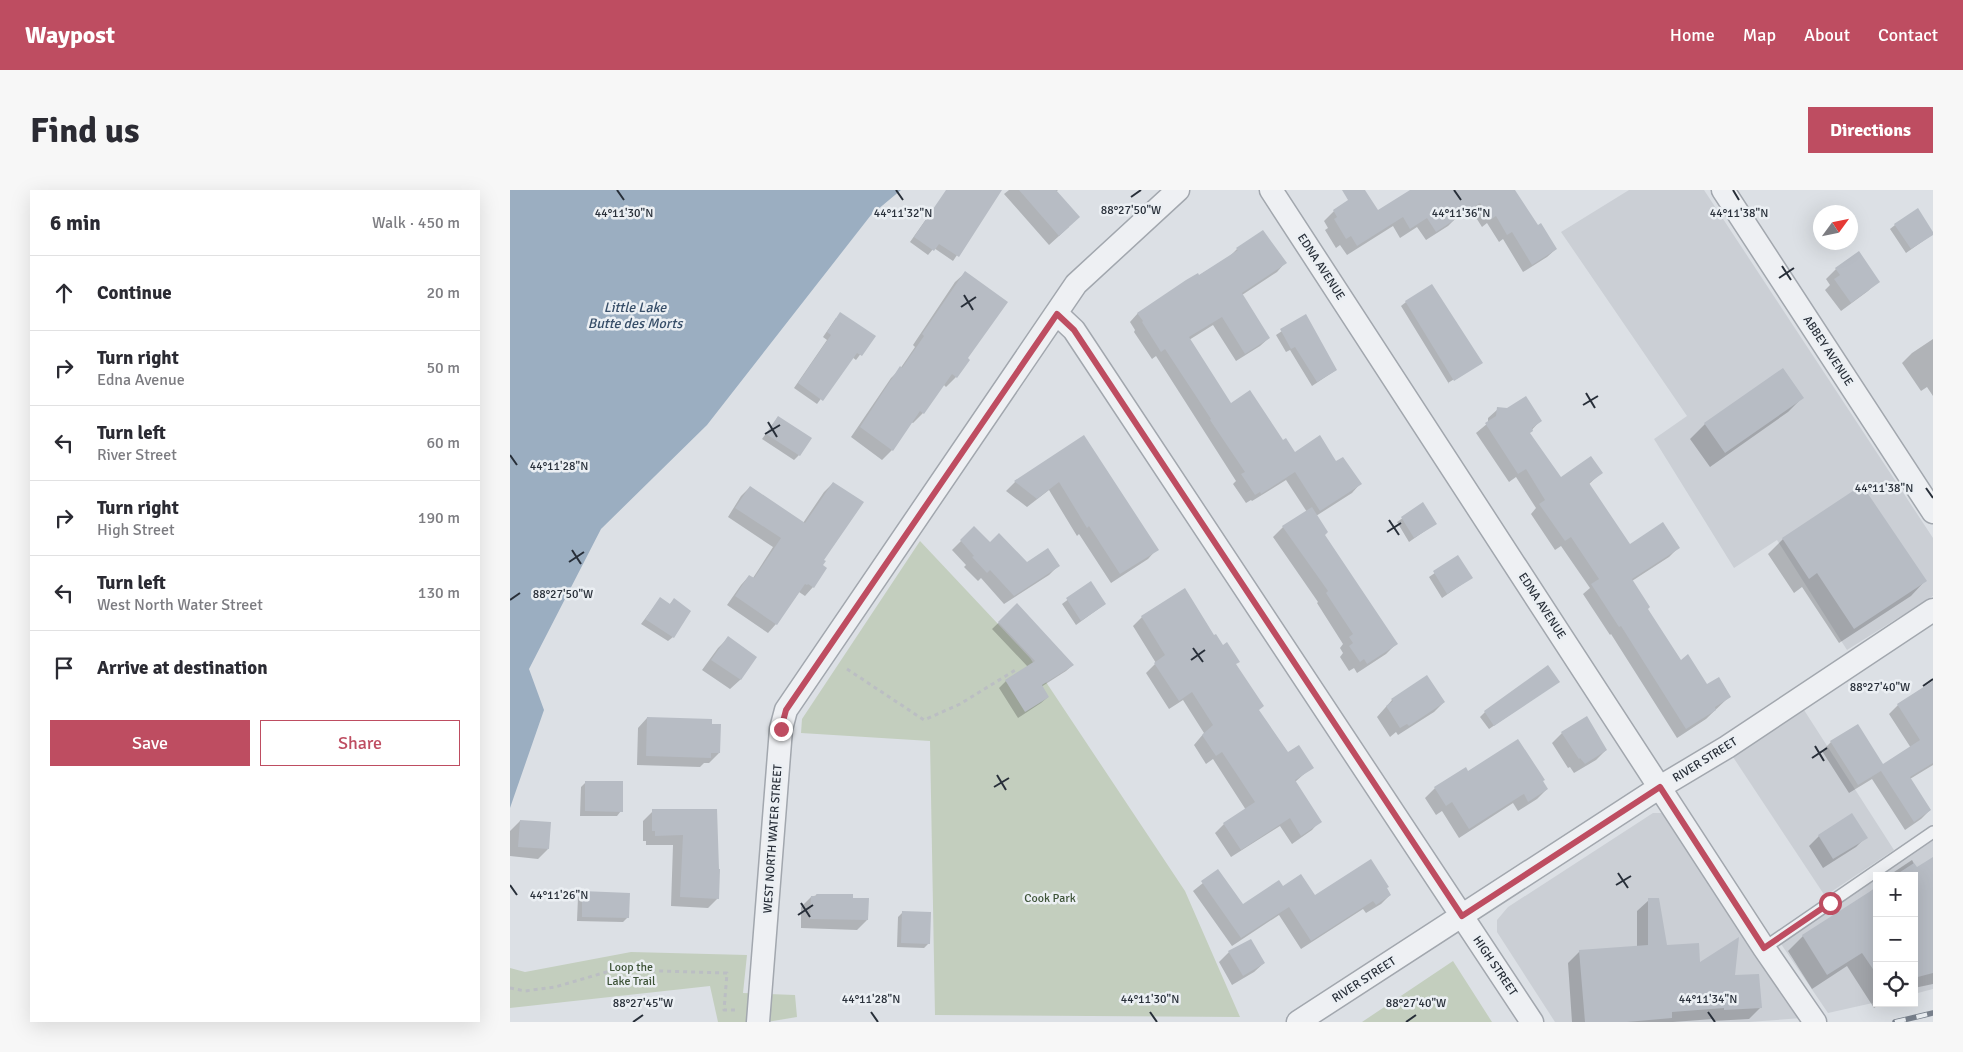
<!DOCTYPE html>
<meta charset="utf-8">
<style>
:root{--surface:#fff;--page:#f7f7f7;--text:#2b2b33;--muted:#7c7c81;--line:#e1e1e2;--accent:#be4d61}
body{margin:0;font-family:Signika,sans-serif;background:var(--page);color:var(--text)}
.controls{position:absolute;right:15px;bottom:15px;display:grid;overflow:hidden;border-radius:0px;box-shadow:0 5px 20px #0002}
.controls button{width:45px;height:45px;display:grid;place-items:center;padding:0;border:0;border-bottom:1px solid var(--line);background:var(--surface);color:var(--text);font:25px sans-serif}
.compass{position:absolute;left:1303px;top:15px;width:45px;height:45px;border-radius:50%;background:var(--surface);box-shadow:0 5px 20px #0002;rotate:57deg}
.stop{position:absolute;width:15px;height:15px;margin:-11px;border:4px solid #be4d61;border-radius:50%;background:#fff}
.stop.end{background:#be4d61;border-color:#fff;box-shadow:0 1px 5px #0008}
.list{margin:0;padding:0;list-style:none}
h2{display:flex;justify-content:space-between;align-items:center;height:65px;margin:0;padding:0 20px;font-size:21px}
h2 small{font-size:16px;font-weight:400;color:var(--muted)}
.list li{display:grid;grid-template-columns:32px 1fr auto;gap:15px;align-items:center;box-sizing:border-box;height:75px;padding:0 20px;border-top:1px solid var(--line)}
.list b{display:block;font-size:19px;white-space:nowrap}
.list p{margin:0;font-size:16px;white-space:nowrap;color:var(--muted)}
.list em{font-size:16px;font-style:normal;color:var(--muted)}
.actions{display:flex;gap:10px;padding:15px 20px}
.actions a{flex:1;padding:11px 0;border:1px solid var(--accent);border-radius:0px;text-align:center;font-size:18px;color:var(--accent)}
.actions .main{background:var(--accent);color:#fff}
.icon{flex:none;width:28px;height:28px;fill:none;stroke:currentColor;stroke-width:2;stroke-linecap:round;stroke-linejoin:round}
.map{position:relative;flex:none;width:1423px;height:832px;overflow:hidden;border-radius:0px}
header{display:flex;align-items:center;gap:30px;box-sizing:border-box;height:70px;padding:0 25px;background:var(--accent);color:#fff}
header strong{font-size:24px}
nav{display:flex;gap:28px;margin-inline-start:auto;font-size:18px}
.intro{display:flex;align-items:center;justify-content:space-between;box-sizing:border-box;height:120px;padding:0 30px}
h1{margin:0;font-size:35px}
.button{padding:12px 22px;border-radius:0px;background:var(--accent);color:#fff;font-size:18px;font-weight:700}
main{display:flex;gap:30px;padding:0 30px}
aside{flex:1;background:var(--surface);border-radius:0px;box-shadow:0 5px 20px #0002}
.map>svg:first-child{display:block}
</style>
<header>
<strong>Waypost</strong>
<nav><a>Home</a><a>Map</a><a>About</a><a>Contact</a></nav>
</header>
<div class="intro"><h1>Find us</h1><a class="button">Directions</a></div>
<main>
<aside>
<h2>6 min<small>Walk · 450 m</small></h2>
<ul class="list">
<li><svg class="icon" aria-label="ahead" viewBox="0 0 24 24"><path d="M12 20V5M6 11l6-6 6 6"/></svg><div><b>Continue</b></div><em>20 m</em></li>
<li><svg class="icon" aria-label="right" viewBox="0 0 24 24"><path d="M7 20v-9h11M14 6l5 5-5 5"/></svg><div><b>Turn right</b><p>Edna Avenue</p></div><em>50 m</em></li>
<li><svg class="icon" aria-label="left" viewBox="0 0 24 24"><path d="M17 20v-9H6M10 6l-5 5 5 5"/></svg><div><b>Turn left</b><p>River Street</p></div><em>60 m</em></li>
<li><svg class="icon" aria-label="right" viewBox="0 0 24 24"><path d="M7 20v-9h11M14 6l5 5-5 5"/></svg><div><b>Turn right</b><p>High Street</p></div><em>190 m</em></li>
<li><svg class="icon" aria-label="left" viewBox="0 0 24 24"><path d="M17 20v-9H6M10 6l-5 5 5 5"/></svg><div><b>Turn left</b><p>West North Water Street</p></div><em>130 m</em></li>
<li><svg class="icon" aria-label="arrive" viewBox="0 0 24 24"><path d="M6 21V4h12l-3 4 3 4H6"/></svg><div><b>Arrive at destination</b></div></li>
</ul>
<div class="actions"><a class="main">Save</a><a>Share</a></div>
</aside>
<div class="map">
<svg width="1423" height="832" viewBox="0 0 1423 832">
<rect width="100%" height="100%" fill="#dce0e5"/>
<!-- built -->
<path fill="#cbcfd5" d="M1119 0H1194L1423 348V406L1337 460 1267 350 1224 378 1144 249 1177 226 1051 42Z
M1294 520 1384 660 1315 706 1223 567Z
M1143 623H1152L1162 632 1292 828 1239 832H1045L987 742V730L998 717Z
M1423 647V799L1404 804V686H1367V812L1318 823 1267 748Z"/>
<!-- green -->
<path fill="#c3cebe" d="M410 351 520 468 675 701 730 827 425 825 420 551 291 543 292 529Z
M121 762 237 765 233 803 285 805 287 827 257 832H208L200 796 0 818V778L15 782Z
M943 771 982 832H851H852Z"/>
<!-- water -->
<path fill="#9baec1" d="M0 0H391L361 25 197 235 91 339 19 479 34 520 0 618Z"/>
<!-- shadow -->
<path fill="#0003" d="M449 0H491L443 71 424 58 418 65 400 52 419 25Z
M499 0H548L546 2 559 37 539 55 494 4Z
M902 0H931L948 26 938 36 916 50 907 37 890 48 883 36 837 65 830 55 826 58 815 40 818 38 814 31 824 21 868 22Z
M960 0H1004L1027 37 1046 59 1037 67 1013 82 993 49 989 52 977 33 972 37 953 7Z
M1385 35 1423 44 1396 63 1380 39Z
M727 59 775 73 767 82 732 105 759 148 750 156 726 171 703 135 679 150 721 215 773 252 784 263 826 273 850 294 842 303 806 326 814 345 886 454 876 464 847 483 844 478 839 481 830 467 833 463 830 458 833 454 807 413 808 412 763 347 773 337 797 322 776 290 742 311 741 310 736 313 723 294 726 291 646 166 642 169 624 142 625 140 620 132 628 123 719 67Z
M1326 79 1368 91 1358 101 1331 121 1315 100 1320 95 1316 89Z
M455 83 456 169 446 187 436 197 433 194 413 223 403 233 401 232 382 260 372 270 341 247 381 188 390 179 405 157 403 155 445 92Z
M896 112 968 174 938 193 939 194 891 116Z
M795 126 826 180 802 196 780 160 776 162 766 145Z
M326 128 364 146 346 170 342 167 307 214 284 198 317 150 313 147Z
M1423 149V206L1417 197 1411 201 1392 173 1402 163Z
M1273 179 1292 208 1278 222 1200 277 1180 249 1195 234Z
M988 219 1030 231 1019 243 1051 289 1091 283 1078 295 1119 355 1168 358 1159 367 1122 391 1136 419 1170 472 1197 495 1220 506 1196 529 1167 548 1101 444 1100 445 1073 404 1080 398 1051 356 1045 360 1021 324 1026 318 1006 287 999 292 966 243 978 233V228Z
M268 227 289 265 284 270 252 249Z
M574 247 647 359 638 369 601 393 569 344 567 346 539 300 517 317 496 301 505 292Z
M323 293 313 370 303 397 295 406 289 402 266 434 258 443 217 415 231 395 239 386 243 388 263 357 218 327 231 306 240 297 293 333 314 302Z
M913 314 925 334 899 352 887 332Z
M464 338 480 354 516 373 548 376 539 385 494 414 471 388 468 391 454 377 456 375 442 360Z
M1273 349 1415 391 1401 406 1329 453 1292 397 1284 403 1258 364Z
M948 367 961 388 932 408 919 387Z
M580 393 595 414 566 435 552 414Z
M150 409 159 415 164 410 163 447 158 451 131 434Z
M507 415 563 475 556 481 531 497 538 507 531 513 508 528 489 498 496 491 518 477 482 439Z
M632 427 704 447 725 475 748 520 778 563 802 577 785 592 810 631 802 640 782 654 770 636 721 667 705 643 714 634 736 620 703 569 696 574 684 555 694 543 673 510 659 519 636 483 646 473 623 436Z
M218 448 245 467 230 490 220 499 192 480 208 458Z
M917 487 934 512 924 522 888 545 886 542 880 547 867 527 882 510Z
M1423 491V575L1400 589 1420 620 1411 629 1395 640 1362 589 1339 603 1312 561 1321 552 1372 576 1401 558 1379 524 1388 515Z
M1048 492 979 539 970 527 975 522Z
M137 528 209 563 199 573H194L190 577 127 575 128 538Z
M1077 528 1096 560 1086 570 1064 583 1060 577 1058 578 1042 553 1052 543Z
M958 582 1032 591 1037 599 1027 609 1008 621 1003 613 949 648 932 621 926 625 915 608 925 598Z
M76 592 111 621 107 626H70L71 597Z
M205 620 208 708 198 718 161 716 163 655H136V651H133V631L143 621Z
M10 631 38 659 28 669 0 666V641Z
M1309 646 1356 647 1346 657 1313 678 1299 656Z
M1423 668V794L1404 798V686H1378L1402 670 1407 679Z
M708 681 732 716 773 698 805 706 876 698 880 705 871 714 856 723 853 719 791 759 769 725 722 756 683 701Z
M1367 696V813H1372L1364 818 1337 776 1302 799 1278 761 1293 746 1359 703Z
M72 703 118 727 113 732 67 731 68 707Z
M307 705 341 709 357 730 347 740 291 738V717L301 707Z
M1139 710 1156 756 1189 775 1223 787 1251 817 1239 829 1203 831V829L1163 832H1062L1058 773 1070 761 1127 757V721Z
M393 722 419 753 414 758 387 757 388 727Z
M719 762 754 773 744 782 722 795 709 772Z"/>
<!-- building -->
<path fill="#b7bcc4" d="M436 0H492L449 67 429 54 424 61 404 47Z
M509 0H546L570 27 549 46Z
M832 0H855L868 20 900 0H1005L1028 35 1031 33 1047 59 1022 75 1002 42 997 45 986 26 980 30 970 13 926 42 917 28 900 39 893 27 847 56 841 46 836 49 824 29 827 27 823 20 838 10Z
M1408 18 1423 42V45L1401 59 1384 34Z
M753 40 777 73 732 103 760 148 735 164 712 127 679 147 721 213 740 200 773 250 776 248 785 262 810 245 826 271 833 267 852 294 810 321 785 282 751 304 750 302 745 305 731 284 735 282 700 230 701 229 655 159 651 162 632 132 633 131 627 123 676 90 688 83 689 85 728 60 726 58Z
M1349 61 1370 92 1341 113 1324 89 1330 85 1325 78Z
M455 81 498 112 458 168 460 170 447 188 442 184 414 224 410 221 383 261 350 237 390 176 392 178 414 146 412 144Z
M922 94 973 173 944 191 895 111Z
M330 122 366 146 352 166 347 163 313 211 288 193 321 145 317 142Z
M796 124 827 180 807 192 785 157 781 159 770 139Z
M1273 178 1294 208 1215 263 1194 233Z
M1016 206 1032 231 1022 238 1023 241 1020 243 1051 287 1081 266 1093 283 1079 293 1120 354 1153 332 1170 358 1122 389 1140 417 1138 419 1171 470 1178 464 1197 494 1209 487 1221 507 1205 517 1206 520 1176 539 1111 436 1109 437 1081 394 1089 389 1061 347 1055 351 1029 314 1035 310 1016 279 1008 284 975 233 986 226 987 217 997 218Z
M268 226 302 248 290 266 256 244Z
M574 245 649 360 610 384 579 336 577 338 549 292 527 309 504 291Z
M323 292 354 312 314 370 316 371 313 375 317 378 304 398 298 394 297 395 295 394 267 435 225 406 239 385 244 388 271 348 225 318 240 296 295 333Z
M1352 295 1417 391 1344 439 1307 383 1299 389 1272 348Z
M913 312 927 334 904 348 891 327Z
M802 317 818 342 815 345 888 454 857 474 854 469 850 472 839 456 843 453 839 447 843 444 816 403 818 401 772 336Z
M464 336 480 352 489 343 517 372 538 358 550 376 504 406 480 380 477 383 462 367 464 366 450 350Z
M948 365 963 388 937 404 923 381Z
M581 391 596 414 571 431 556 408Z
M675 398 704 445 706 444 713 455 717 452 730 472 726 474 754 516 749 520 778 562 789 555 804 578 785 590 812 632 791 646 780 628 731 660 713 633 745 612 712 562 706 566 692 545 703 535 682 502 669 511 644 473 655 465 631 426Z
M150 407 160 414 164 408 181 421 164 448 135 429Z
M507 413 564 475 532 495 539 507 515 522 495 490 525 471 488 432Z
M218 446 247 467 231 490 201 470Z
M1038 475 1050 492 984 536 974 521Z
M917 485 935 512 899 536 897 534 890 538 876 516 883 511 881 509Z
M1423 491V573L1400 587 1421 620 1404 632 1371 581 1348 595 1320 551 1348 534 1373 574 1410 550 1387 514Z
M1077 526 1097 560 1075 574 1070 568 1069 569 1051 542Z
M137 527 202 529V534H211L210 563H201V568L136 566Z
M1008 549 1035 590 1033 591 1038 599 1018 612 1014 604 1012 605 959 639 942 612 936 616 924 597 956 577 958 581Z
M75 591H113V622L75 621Z
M142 619H207L209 679H210L209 709 170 707 173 645 145 646V641H142Z
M1342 623 1358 648 1323 669 1308 645Z
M10 630 41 632 39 659 8 657Z
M1423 667V783L1404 788V686H1384L1404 673 1407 677Z
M861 669 879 697 877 698 881 705 866 715 863 711 801 751 779 717 731 748 691 691 708 679 733 714 769 690 773 696 791 684 805 705Z
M1367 697V785L1352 763 1317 785 1292 745Z
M72 701 120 703 119 728 72 727Z
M306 704H343V708H359L358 730 300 729 301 706H307Z
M1138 708H1149L1157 755 1189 753 1190 772 1229 747 1225 785 1249 784 1252 818 1214 820V818L1162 822V828L1117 832H1075L1069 760 1138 755Z
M392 721 421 722 420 754 391 753Z
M741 749 755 773 733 786 718 761Z"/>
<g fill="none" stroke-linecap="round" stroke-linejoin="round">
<defs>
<path id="service" d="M1254 758 1423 642"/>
<path id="minor" d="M761 0 1254 758 1305 832
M1213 0 1423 322
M547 124 564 140 1022 832
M248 832 271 539 276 520 566 94 668 0
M788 832 1150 597 1217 557 1423 420"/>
</defs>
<!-- service casing -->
<use href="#service" stroke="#a2a7ae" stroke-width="14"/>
<!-- minor casing -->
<use href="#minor" stroke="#a2a7ae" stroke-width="25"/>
<!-- path -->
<path stroke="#bbbec3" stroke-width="3" stroke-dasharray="4 4" stroke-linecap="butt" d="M337 479 414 530 450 514 507 479
M0 798 15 801 45 797 100 781 120 780 217 783 214 820H226"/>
<!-- service -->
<use href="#service" stroke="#eef0f3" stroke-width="11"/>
<!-- minor -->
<use href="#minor" stroke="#eef0f3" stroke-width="22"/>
<defs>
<path id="rail" d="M1385 832 1423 823"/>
</defs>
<!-- rail casing -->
<use href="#rail" stroke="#78808c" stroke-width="5.5"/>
<!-- rail -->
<use href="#rail" stroke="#ebeff3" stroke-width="4" stroke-dasharray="11" stroke-linecap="butt"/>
</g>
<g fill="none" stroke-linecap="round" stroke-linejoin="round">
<!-- route -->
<path stroke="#be4d61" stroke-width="6" d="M271 539 276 520 547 124 564 140 952 726 1150 597 1254 758 1320 713"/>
</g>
<!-- ticks -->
<path fill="none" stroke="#282f39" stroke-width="2" d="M107 0 114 10M386 0 393 10M944 0 951 10M1223 0 1229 10M621 7 631 0M1272 76 1281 90M1269 88 1284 78M454 105 463 120M451 117 466 107M1076 203 1085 218M1073 215 1088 206M258 232 267 247M255 244 270 235M0 265 7 275M1416 298 1423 308M879 330 889 345M877 342 891 333M62 360 71 374M59 372 74 362M0 410 10 403M683 458 693 472M681 470 695 460M1413 496 1423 489M1305 556 1314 571M1302 568 1317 558M487 585 496 600M484 597 499 588M1108 683 1118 698M0 695 7 705M1106 695 1121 686M291 713 300 727M288 725 303 715M361 822 368 832M640 822 647 832M1198 822 1205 832M123 832 133 825M896 832 906 825"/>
<g text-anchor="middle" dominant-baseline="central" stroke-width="5" stroke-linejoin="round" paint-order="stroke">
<!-- street labels -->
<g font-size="12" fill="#282f39" stroke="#ebeff3">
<text transform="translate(811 77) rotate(57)">EDNA AVENUE</text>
<text transform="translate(1318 161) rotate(57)">ABBEY AVENUE</text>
<text transform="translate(1032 416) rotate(57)">EDNA AVENUE</text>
<text transform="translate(1195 570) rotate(-32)">RIVER STREET</text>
<text transform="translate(263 649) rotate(-86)">WEST NORTH WATER STREET</text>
<text transform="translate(985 776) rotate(56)">HIGH STREET</text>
<text transform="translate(854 790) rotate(-33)">RIVER STREET</text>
</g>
<!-- park labels -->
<g font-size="12" fill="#3d5337" stroke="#ebeff3">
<text x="540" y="708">Cook Park</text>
<text x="121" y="777">Loop the<tspan x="121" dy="14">Lake Trail</tspan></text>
</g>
<!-- water labels -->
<g font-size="14" font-style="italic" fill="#374e68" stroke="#ebeff3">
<text x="125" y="117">Little Lake<tspan x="125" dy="16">Butte des Morts</tspan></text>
</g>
</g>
<g font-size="12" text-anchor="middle" fill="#282f39" stroke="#ebeff3" stroke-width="5" stroke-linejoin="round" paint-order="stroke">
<text x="621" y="24">88°27'50"W</text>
<text x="114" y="27">44°11'30"N</text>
<text x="393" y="27">44°11'32"N</text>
<text x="951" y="27">44°11'36"N</text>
<text x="1229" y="27">44°11'38"N</text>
<text x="49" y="280">44°11'28"N</text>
<text x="1374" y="302">44°11'38"N</text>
<text x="53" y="408">88°27'50"W</text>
<text x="1370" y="501">88°27'40"W</text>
<text x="49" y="709">44°11'26"N</text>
<text x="361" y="813">44°11'28"N</text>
<text x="640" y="813">44°11'30"N</text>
<text x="1198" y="813">44°11'34"N</text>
<text x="133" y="817">88°27'45"W</text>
<text x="906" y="817">88°27'40"W</text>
</g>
</svg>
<div class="controls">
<button>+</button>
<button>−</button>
<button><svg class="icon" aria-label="locate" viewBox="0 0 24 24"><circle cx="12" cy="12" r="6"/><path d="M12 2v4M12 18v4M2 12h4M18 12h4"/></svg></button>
</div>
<svg class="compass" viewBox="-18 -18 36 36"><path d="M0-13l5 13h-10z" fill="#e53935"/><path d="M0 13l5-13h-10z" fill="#7c7c81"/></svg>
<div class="stop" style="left:1320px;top:713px"></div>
<div class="stop end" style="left:271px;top:539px"></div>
</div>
</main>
